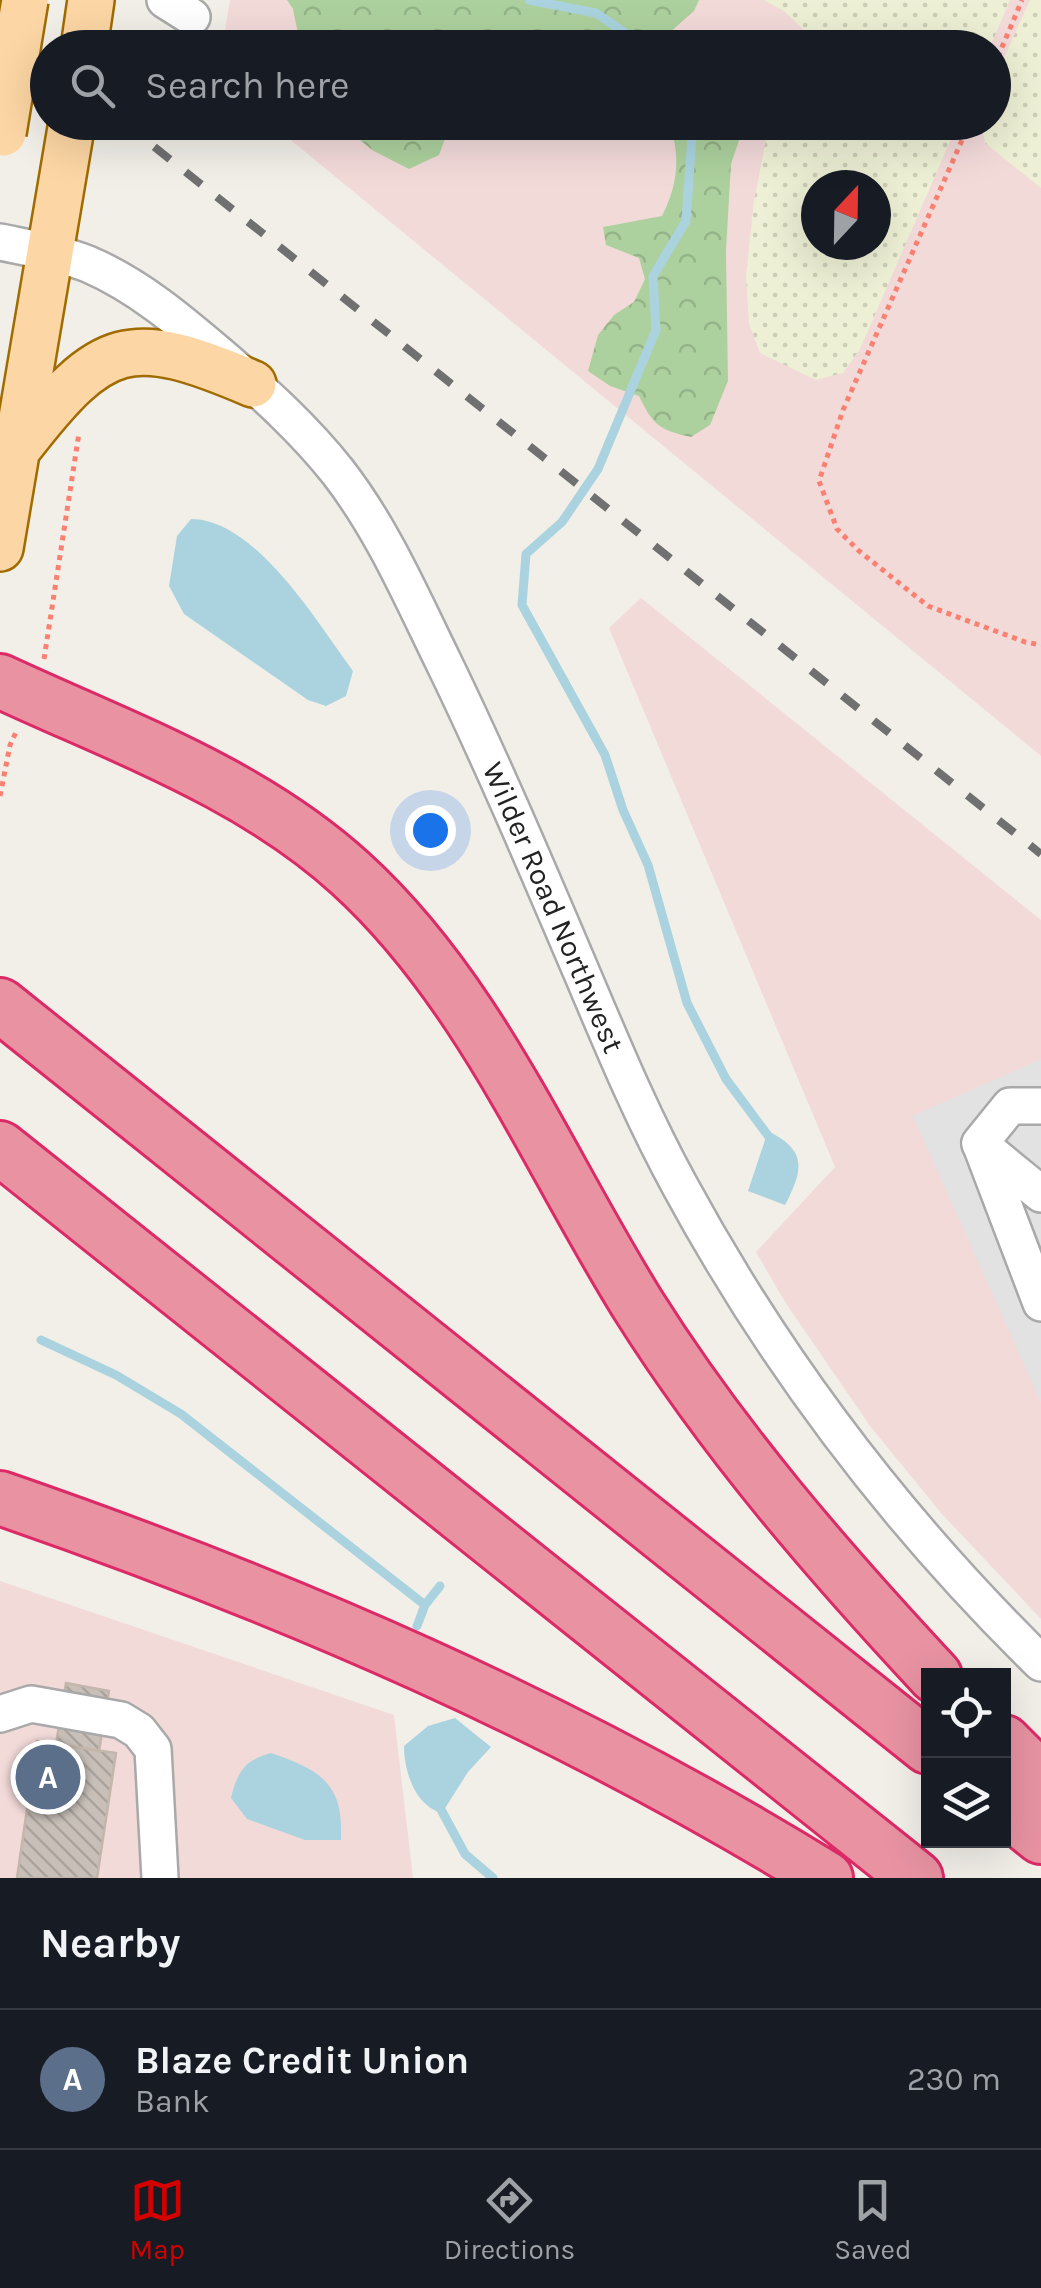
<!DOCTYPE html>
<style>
:root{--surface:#171b24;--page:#242831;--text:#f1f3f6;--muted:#9ea1a6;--line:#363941;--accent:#d40000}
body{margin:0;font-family:Karla,sans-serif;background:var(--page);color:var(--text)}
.controls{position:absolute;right:30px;bottom:30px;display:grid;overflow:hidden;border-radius:0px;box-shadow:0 10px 40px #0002}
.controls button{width:90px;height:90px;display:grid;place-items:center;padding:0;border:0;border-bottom:2px solid var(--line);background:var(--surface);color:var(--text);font:50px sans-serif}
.compass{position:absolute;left:801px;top:170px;width:90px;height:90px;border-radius:50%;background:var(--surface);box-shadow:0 10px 40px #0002;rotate:22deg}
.you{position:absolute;left:430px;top:830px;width:35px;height:35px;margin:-25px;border:8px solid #fff;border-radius:50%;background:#1a73e8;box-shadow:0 0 0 15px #1a73e833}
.badge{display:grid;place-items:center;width:65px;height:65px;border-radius:50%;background:var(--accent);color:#fff;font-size:32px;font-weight:700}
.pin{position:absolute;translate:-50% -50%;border:5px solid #fff;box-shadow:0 2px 10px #0006}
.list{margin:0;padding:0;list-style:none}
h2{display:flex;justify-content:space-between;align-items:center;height:130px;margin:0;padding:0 40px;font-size:42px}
h2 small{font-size:32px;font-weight:400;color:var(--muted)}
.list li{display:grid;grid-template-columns:65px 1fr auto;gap:30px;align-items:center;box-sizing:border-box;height:140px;padding:0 40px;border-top:2px solid var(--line)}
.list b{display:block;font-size:38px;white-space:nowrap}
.list p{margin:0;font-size:32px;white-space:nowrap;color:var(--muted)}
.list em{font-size:32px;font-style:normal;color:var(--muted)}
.icon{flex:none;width:55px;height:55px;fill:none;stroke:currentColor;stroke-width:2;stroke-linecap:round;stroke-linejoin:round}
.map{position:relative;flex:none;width:1041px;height:1878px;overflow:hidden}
.search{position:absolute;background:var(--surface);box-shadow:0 10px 40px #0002;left:30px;right:30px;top:30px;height:110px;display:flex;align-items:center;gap:25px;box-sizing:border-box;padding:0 35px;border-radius:55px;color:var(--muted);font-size:38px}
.sheet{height:270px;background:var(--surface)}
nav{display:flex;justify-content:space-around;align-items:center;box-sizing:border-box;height:140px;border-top:2px solid var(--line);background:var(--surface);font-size:28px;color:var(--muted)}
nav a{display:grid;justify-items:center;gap:5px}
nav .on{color:var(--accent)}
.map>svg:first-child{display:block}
</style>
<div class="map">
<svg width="1041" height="1878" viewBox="0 0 1041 1878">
<defs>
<pattern id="farmland-dots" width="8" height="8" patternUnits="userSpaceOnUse" patternTransform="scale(2.5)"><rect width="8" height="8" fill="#eef0d5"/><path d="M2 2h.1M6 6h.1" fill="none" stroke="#ccceb7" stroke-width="1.8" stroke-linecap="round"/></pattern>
<pattern id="forest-crowns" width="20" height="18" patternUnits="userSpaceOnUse" patternTransform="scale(2.5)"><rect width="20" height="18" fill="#add19e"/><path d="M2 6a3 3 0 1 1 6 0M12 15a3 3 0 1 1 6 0" fill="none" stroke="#95b388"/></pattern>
<pattern id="building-back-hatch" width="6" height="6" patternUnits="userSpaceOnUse" patternTransform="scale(2.5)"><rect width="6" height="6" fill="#c7bfb8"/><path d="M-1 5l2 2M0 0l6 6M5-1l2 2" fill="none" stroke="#aba49e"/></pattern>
</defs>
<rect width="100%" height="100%" fill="#f2efe9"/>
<!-- commercial -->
<path fill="#f2dad9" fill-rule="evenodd" d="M230 0H1041V756L270 123 994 122V48H222ZM816 185H876V245H816Z
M641 598 1041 920V1619L941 1513 870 1426 785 1302 756 1252 835 1167 609 628Z
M0 1581 394 1715 413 1878H0Z"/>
<!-- farmland -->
<path fill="url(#farmland-dots)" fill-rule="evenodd" d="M764 0H1010L990 47 804 48 803 29 784 11Z
M1030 0H1041V188L985 143 981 123 994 122V80Z
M774 123H958L860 349 843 373 816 380 760 353 749 323 746 277 754 201 766 140ZM876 185V245H816V185Z"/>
<!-- forest -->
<path fill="url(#forest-crowns)" d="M287 0H699L694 11 669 33 622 45 586 34 529 48H301L293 9Z
M340 123H451L439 155 409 169 372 150Z
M669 123H745L731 164 726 251 728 381 710 425 691 437C659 430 653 425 639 396L610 386 588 371 598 335 614 315 634 302 645 279 639 258 606 245 603 227 662 216C678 184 681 156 669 123Z"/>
<!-- parking -->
<path fill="#e2e2e2" d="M1041 1059V1402L913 1116Z"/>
<!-- water -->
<path fill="#aad3df" d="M191 519C256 519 318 624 353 671L346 696 326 706 308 700 184 614 169 586 177 536Z
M768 1131C808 1151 803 1170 785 1205L748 1191Z
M455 1718 491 1747 468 1772 442 1813C415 1806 404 1771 404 1746L428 1726Z
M271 1753C320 1770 344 1783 341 1840H305L247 1819 231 1798C237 1772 245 1760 271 1753Z"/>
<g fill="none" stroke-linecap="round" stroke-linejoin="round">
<!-- stream -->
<path stroke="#aad3df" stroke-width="9" d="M529 0 596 13 647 48
M693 122 686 221 653 276 656 330 598 469 562 522 526 554 522 605 605 755 623 810 648 865 687 1003 726 1079 772 1141
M41 1340 116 1375 181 1414 425 1605
M417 1626 425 1605 440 1586
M438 1804 465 1854 493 1878"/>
</g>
<!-- building -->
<path fill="url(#building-back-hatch)" stroke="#c4b6ab" stroke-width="2.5" d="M66 1683 109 1691 99 1751 56 1744Z
M37 1741 116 1753 97 1878H17Z"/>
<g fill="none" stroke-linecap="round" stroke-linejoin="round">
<defs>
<g id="minor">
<path d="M165 0 192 17"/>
<path id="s1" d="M0 242C29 248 60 253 88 264 139 286 181 322 222 357 264 393 304 429 338 472 383 530 412 598 444 663 493 764 537 868 581 971 612 1044 642 1117 680 1186 776 1363 897 1522 1041 1663"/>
<path d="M1041 1106H1010L980 1143 1041 1303"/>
<path d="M980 1144 1041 1194"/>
<path d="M0 1714 31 1704 121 1720 139 1731 153 1749 160 1878"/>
</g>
<path id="major" d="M84 48 91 0
M20 446C103 339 129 331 253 384
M0 548 72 122"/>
<path id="highway" d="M0 681C120 737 250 782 350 873 479 990 547 1159 638 1305 723 1440 826 1559 935 1676
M0 1005 928 1747
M0 1148 916 1878
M0 1498C287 1597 567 1718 826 1878
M1004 1742 1041 1779
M1004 1807 1041 1837"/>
</defs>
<!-- minor casing -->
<use href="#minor" stroke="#a9a9a9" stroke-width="40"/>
<!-- major casing -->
<use href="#major" stroke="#a06b00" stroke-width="50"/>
<!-- highway casing -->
<use href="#highway" stroke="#dc2a67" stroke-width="58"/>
<!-- path -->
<path stroke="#fa8072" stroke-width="5" stroke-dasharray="5 5" stroke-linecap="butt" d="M994 66 1022 0
M970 122 843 410 819 481 837 529 859 551 928 606 1025 642 1041 645
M44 659 79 433
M0 796 10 745 17 730"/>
<!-- minor -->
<use href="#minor" stroke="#fff" stroke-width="35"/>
<!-- major -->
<use href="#major" stroke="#fcd6a4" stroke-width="45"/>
<!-- highway -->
<use href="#highway" stroke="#e892a2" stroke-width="52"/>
<!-- rail -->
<path stroke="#707070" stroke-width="8" stroke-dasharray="20 20" stroke-linecap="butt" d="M0 24 48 62
M123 122 1041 854"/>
<defs>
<path id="major-bridge" d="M3 133 25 0"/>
</defs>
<!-- major-bridge casing -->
<use href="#major-bridge" stroke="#a06b00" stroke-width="50" stroke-linecap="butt"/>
<!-- major-bridge -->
<use href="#major-bridge" stroke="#fcd6a4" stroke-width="45"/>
</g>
<g text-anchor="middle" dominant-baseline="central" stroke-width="8" stroke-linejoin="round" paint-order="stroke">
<!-- street labels -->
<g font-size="30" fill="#222" stroke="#fff">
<text stroke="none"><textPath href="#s1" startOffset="905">Wilder Road Northwest</textPath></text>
</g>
</g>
</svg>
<div class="controls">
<button><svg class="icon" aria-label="locate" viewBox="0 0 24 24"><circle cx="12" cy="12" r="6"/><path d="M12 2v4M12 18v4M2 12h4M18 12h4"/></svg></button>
<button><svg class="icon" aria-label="layers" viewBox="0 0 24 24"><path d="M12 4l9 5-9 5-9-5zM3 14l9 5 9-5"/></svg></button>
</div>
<svg class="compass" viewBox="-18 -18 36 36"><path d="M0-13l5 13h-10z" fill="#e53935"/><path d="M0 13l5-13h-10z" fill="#9ea1a6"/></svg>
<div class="you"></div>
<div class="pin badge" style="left:48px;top:1777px;background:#5c6f8a">A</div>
<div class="search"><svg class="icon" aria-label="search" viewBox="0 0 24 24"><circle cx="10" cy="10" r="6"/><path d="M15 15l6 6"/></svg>Search here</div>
</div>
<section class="sheet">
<h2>Nearby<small></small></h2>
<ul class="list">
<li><span class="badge" style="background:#5c6f8a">A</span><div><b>Blaze Credit Union</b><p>Bank</p></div><em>230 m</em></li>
</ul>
</section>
<nav>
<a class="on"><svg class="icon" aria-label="map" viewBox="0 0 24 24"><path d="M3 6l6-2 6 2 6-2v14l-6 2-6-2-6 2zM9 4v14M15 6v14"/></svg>Map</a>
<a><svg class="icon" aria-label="directions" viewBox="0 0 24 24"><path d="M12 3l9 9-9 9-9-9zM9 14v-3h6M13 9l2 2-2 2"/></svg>Directions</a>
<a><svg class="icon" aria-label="saved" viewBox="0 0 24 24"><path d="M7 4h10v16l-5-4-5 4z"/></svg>Saved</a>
</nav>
